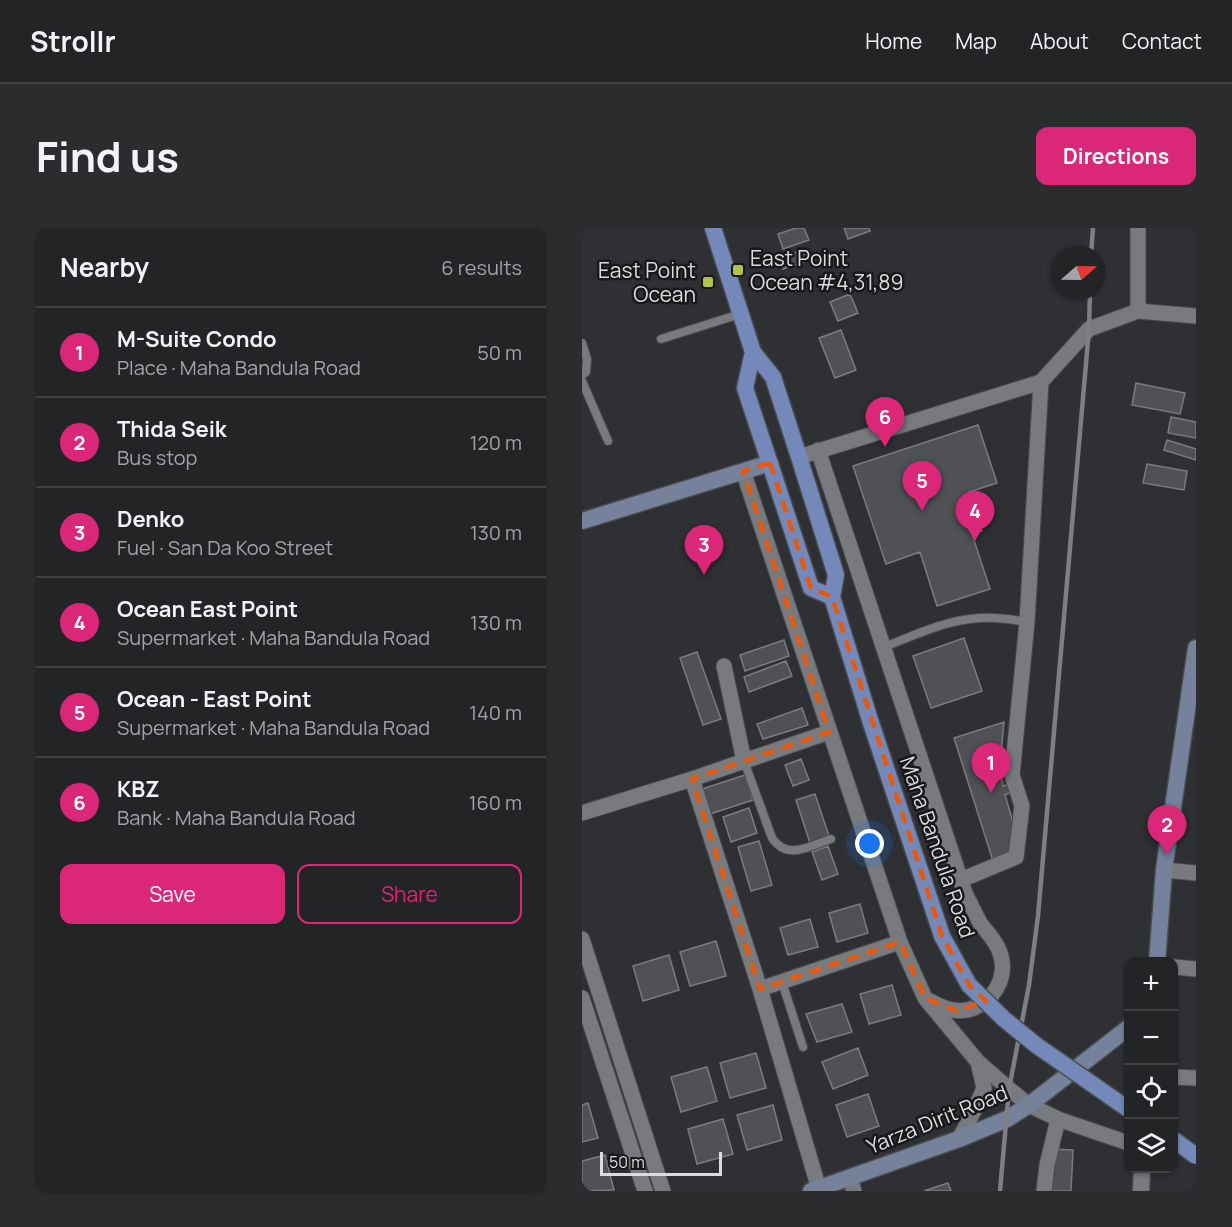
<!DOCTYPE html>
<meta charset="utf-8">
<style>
:root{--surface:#222426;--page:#2a2c2e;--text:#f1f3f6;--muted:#a2a4a7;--line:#3f4143;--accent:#db2777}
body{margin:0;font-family:Manrope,sans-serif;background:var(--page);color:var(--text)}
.controls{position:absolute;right:18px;bottom:18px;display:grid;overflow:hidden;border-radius:12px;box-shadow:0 2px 4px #0004}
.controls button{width:54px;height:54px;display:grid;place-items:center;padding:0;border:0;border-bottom:2px solid var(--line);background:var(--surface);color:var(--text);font:30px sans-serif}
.compass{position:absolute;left:470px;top:18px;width:54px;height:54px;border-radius:50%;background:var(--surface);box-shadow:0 2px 4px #0004;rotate:70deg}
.scale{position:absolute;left:18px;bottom:15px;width:122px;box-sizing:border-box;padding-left:6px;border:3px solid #dbdcdf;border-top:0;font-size:16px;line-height:21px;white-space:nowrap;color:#dbdcdf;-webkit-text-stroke:4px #171819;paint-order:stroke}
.you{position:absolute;left:288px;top:616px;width:21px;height:21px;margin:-15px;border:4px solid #fff;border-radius:50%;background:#1a73e8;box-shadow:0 0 0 9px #1a73e833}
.badge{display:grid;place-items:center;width:39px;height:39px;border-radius:50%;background:var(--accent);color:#fff;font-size:20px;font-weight:700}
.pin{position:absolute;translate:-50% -50px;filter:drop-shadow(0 2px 3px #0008)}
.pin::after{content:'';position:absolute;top:32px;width:21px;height:18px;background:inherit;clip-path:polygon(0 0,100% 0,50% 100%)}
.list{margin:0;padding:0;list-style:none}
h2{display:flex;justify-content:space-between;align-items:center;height:78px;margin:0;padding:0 24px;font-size:26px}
h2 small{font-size:20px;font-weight:400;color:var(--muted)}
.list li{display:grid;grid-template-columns:39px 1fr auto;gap:18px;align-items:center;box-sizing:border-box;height:90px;padding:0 24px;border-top:2px solid var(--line)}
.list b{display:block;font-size:22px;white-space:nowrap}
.list p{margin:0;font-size:20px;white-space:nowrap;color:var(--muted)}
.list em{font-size:20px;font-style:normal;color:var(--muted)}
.actions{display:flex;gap:12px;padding:18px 24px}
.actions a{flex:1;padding:14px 0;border:2px solid var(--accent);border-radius:12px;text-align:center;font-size:21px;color:var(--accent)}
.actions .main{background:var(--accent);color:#fff}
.icon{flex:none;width:33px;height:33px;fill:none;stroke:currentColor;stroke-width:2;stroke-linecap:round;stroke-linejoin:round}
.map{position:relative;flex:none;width:614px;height:963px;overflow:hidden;border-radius:12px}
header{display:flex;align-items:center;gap:36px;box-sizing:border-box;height:84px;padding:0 30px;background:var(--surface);border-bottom:2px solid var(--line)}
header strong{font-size:28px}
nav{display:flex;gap:33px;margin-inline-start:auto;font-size:21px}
.intro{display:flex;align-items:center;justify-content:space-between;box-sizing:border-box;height:144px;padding:0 36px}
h1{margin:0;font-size:42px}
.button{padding:15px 27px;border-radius:12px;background:var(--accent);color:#fff;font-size:21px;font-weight:700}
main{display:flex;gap:36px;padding:0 36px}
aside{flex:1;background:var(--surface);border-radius:12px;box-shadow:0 2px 4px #0004}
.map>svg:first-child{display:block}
</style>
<header>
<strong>Strollr</strong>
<nav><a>Home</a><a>Map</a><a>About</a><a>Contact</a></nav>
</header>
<div class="intro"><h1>Find us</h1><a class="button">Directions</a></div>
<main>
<aside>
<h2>Nearby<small>6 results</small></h2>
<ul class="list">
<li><span class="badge">1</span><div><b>M-Suite Condo</b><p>Place · Maha Bandula Road</p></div><em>50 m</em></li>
<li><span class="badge">2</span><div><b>Thida Seik</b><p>Bus stop</p></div><em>120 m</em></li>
<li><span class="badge">3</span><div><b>Denko</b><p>Fuel · San Da Koo Street</p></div><em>130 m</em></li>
<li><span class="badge">4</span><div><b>Ocean East Point</b><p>Supermarket · Maha Bandula Road</p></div><em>130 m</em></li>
<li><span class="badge">5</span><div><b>Ocean - East Point</b><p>Supermarket · Maha Bandula Road</p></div><em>140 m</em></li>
<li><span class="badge">6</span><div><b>KBZ</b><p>Bank · Maha Bandula Road</p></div><em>160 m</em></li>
</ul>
<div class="actions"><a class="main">Save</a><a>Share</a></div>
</aside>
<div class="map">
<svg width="614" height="963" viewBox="0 0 614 963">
<rect width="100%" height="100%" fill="#2e3033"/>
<!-- building -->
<path fill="#4f5155" stroke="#7a7c80" stroke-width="1.5" d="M214 0H222L227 12 201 21 196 6Z
M262 0H287L288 3 266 11Z
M225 21 228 32 201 41 198 29Z
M268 66 276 85 256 93 248 74Z
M259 102 274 142 253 150 237 110Z
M554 155 603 165 598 186 550 177Z
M589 189 614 194V210L586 205Z
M396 197 415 255 387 264 400 303 390 306 408 361 355 378 338 324 304 336 271 238Z
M585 212 614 221V232L582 222Z
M565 236 605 243 602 262 561 255Z
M382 410 400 463 349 480 331 428Z
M202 412 207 428 163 443 158 427Z
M115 424 139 491 121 497 98 430Z
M204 433 210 448 167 464 162 449Z
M220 480 226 497 181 511 175 496Z
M422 494 418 537 421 558 431 555 432 563 423 567 431 594 429 625 411 633 372 510Z
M219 531 227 552 211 558 203 537Z
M163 547 171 572 125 587 117 562Z
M233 566 247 608 228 615 214 572Z
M167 580 175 605 149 614 141 589Z
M177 613 190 657 169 663 156 619Z
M246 618 256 646 240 652 230 624Z
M278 676 286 705 255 714 247 685Z
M228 691 236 719 206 727 198 700Z
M134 713 144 748 108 758 98 724Z
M87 727 97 762 61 773 51 738Z
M310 757 319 787 287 796 278 766Z
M260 776 270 804 235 814 224 786Z
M276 820 286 847 251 861 240 834Z
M174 825 184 860 148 870 138 835Z
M125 839 135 873 99 884 89 849Z
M286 866 297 898 265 909 254 877Z
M6 875 16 910 0 914V877Z
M191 877 200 912 165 922 155 887Z
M141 891 151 926 115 936 106 901Z
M470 921 491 922 489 963H468Z
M23 927 32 962 0 963V933Z
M366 955 369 963H342Z"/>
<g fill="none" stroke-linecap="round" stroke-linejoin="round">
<defs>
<path id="service" d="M79 111 158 86
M0 115 5 131 4 144 0 147
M0 153 26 213
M302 419C333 407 364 392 397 390 413 389 429 391 445 394
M162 533 190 610C206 633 227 618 249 611
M200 754 221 819"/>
<path id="minor" d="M556 83V0
M236 222 383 665C388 675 393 685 398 695 404 703 413 712 417 722 426 744 417 766 396 778 380 787 363 782 348 773
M217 229 459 154 507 101 556 83 614 88
M161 243 318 714 343 770 396 834 427 861 447 877 476 891 546 915
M142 438 162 533
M110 551 247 504
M0 585 110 551 178 761 237 961
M582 642 614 645
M379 652 434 629 440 578 430 547 445 394 459 154
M0 711 81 963
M592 739 614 741
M178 761 318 714
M0 770 63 963
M592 849 614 850
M377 911 393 881 402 860 396 834
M268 950 272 963
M462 963 465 937 476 891"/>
<path id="tertiary" d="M559 963 560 940"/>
<path id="secondary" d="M0 293 188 235
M575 734 582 642 614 420
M229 963 377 911 425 891 447 877 546 800"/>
<path id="primary" d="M131 0 171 124 191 149 217 229 254 347 250 369 289 495
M171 124 163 160 229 360 250 369"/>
</defs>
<!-- service casing -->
<use href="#service" stroke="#494b4e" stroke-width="10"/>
<!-- minor casing -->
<use href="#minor" stroke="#494b4e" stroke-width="17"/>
<!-- tertiary casing -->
<use href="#tertiary" stroke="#494b4e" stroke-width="19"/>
<!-- secondary casing -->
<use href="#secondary" stroke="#494b4e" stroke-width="19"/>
<!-- primary casing -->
<use href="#primary" stroke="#494b4e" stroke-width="19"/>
<!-- service -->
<use href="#service" stroke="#787a7e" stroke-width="8"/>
<!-- minor -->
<use href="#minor" stroke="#787a7e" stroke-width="15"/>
<!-- tertiary -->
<use href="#tertiary" stroke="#787a7e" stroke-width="16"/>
<!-- secondary -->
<use href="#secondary" stroke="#76829c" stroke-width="16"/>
<!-- primary -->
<use href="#primary" stroke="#7489b9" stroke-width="16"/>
<!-- rail -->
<path stroke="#7d7f82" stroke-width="4.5" d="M509 27 511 0
M418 963 427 861 447 757 456 688 507 101 508 63"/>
<defs>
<path id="primary-bridge" d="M289 495 360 708 387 757 422 791 454 817 546 881
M592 912 614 928"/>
</defs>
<!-- primary-bridge casing -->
<use href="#primary-bridge" stroke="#494b4e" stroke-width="19" stroke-linecap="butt"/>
<!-- primary-bridge -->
<use href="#primary-bridge" stroke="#7489b9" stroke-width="16"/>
</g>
<!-- marked area -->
<path fill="none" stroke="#e8590c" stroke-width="4.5" stroke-dasharray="12 8" stroke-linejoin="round" d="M188 235 229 360 250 369 360 708 387 757 404 773 375 783 343 770 318 714 178 761 110 551 247 504 161 243Z"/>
<!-- markers -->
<g fill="#b4c24a" stroke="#171819" stroke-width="2">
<rect x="150" y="36" width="12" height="12" rx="3"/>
<rect x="120" y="48" width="12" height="12" rx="3"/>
</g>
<g text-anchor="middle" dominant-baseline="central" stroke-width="5" stroke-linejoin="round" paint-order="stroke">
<!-- poi labels -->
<g font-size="21" fill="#dbdcdf" stroke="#171819" text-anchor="start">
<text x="168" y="30">East Point<tspan x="168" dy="24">Ocean #4,31,89</tspan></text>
<text x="114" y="42" text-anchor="end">East Point<tspan x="114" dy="24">Ocean</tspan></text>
</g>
<!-- street labels -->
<g font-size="21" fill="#dbdcdf" stroke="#171819">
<text transform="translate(356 619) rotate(71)">Maha Bandula Road</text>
<text transform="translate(355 891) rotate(-22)">Yarza Dirit Road</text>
</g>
</g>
</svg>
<div class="controls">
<button>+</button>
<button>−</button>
<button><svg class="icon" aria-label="locate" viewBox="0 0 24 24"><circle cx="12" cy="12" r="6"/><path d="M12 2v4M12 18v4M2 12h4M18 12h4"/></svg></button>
<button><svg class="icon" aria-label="layers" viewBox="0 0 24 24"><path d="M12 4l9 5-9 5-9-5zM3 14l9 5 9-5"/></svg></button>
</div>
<svg class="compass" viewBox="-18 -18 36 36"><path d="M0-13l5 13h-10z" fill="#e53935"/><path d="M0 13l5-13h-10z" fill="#a2a4a7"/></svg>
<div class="scale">50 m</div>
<div class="you"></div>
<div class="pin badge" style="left:409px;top:565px">1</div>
<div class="pin badge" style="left:585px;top:627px">2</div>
<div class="pin badge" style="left:122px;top:347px">3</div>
<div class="pin badge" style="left:393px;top:313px">4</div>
<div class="pin badge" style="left:340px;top:283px">5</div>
<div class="pin badge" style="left:303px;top:219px">6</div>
</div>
</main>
